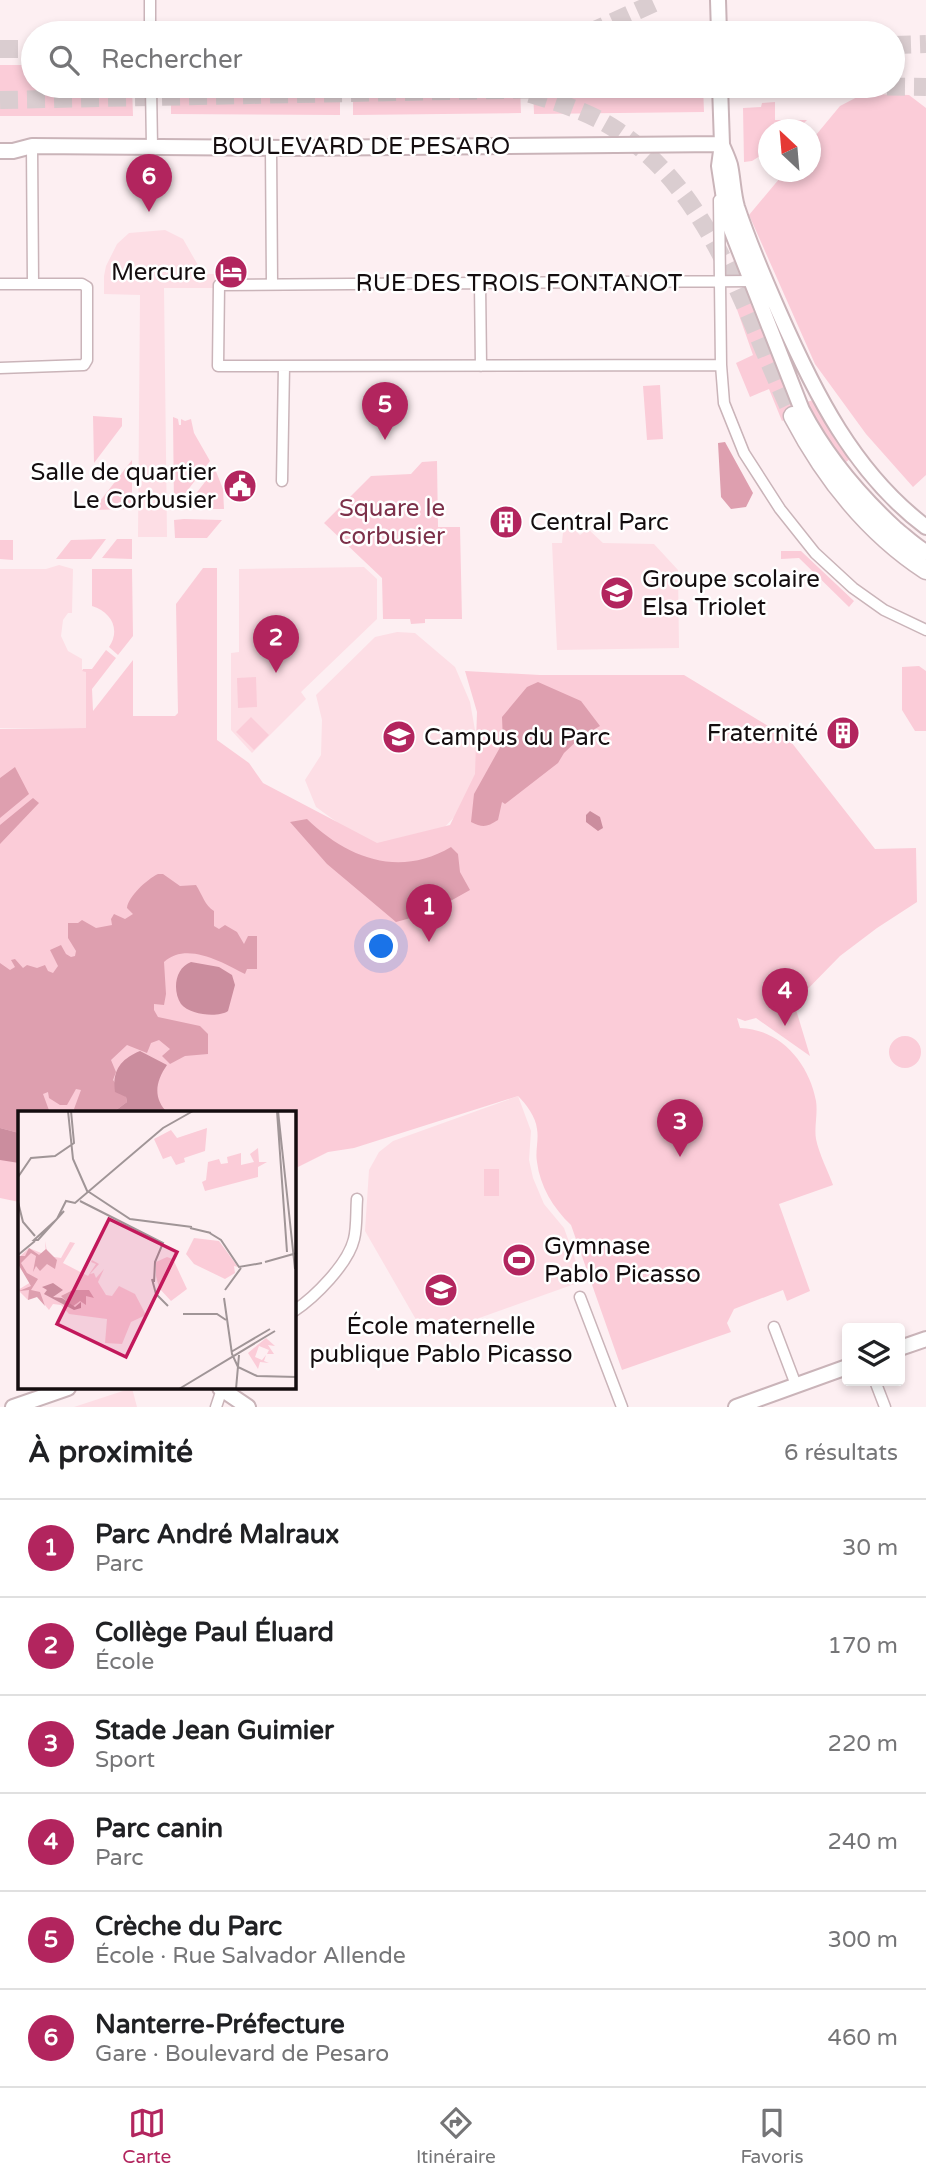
<!DOCTYPE html>
<html lang="fr">
<meta charset="utf-8">
<style>
:root{--surface:#fff;--page:#f2f2f2;--text:#202124;--muted:#757577;--line:#e0e0e0;--accent:#b2255e}
body{margin:0;font-family:"Varela Round",sans-serif;background:var(--page);color:var(--text)}
.controls{position:absolute;right:21px;bottom:21px;display:grid;overflow:hidden;border-radius:7px;box-shadow:0 4px 10px #0003}
.controls button{width:63px;height:63px;display:grid;place-items:center;padding:0;border:0;border-bottom:2px solid var(--line);background:var(--surface);color:var(--text);font:35px sans-serif}
.compass{position:absolute;left:758px;top:119px;width:63px;height:63px;border-radius:50%;background:var(--surface);box-shadow:0 4px 10px #0003;rotate:334deg}
.you{position:absolute;left:382px;top:947px;width:24px;height:24px;margin:-18px;border:5px solid #fff;border-radius:50%;background:#1a73e8;box-shadow:0 0 0 10px #1a73e833}
.badge{display:grid;place-items:center;width:46px;height:46px;border-radius:50%;background:var(--accent);color:#fff;font-size:23px;font-weight:700}
.pin{position:absolute;translate:-50% -58px;filter:drop-shadow(0 2px 4px #0008)}
.pin::after{content:'';position:absolute;top:37px;width:24px;height:21px;background:inherit;clip-path:polygon(0 0,100% 0,50% 100%)}
.list{margin:0;padding:0;list-style:none}
h2{display:flex;justify-content:space-between;align-items:center;height:91px;margin:0;padding:0 28px;font-size:30px}
h2 small{font-size:23px;font-weight:400;color:var(--muted)}
.list li{display:grid;grid-template-columns:46px 1fr auto;gap:21px;align-items:center;box-sizing:border-box;height:98px;padding:0 28px;border-top:2px solid var(--line)}
.list b{display:block;font-size:26px;white-space:nowrap}
.list p{margin:0;font-size:23px;white-space:nowrap;color:var(--muted)}
.list em{font-size:23px;font-style:normal;color:var(--muted)}
.icon{flex:none;width:38px;height:38px;fill:none;stroke:currentColor;stroke-width:2;stroke-linecap:round;stroke-linejoin:round}
.map{position:relative;flex:none;width:926px;height:1407px;overflow:hidden}
.search{position:absolute;background:var(--surface);box-shadow:0 4px 10px #0003;left:21px;right:21px;top:21px;height:77px;display:flex;align-items:center;gap:18px;box-sizing:border-box;padding:0 24px;border-radius:38px;color:var(--muted);font-size:26px}
.sheet{height:679px;background:var(--surface)}
nav{display:flex;justify-content:space-around;align-items:center;box-sizing:border-box;height:98px;border-top:2px solid var(--line);background:var(--surface);font-size:19px;color:var(--muted)}
nav a{display:grid;justify-items:center;gap:4px}
nav .on{color:var(--accent)}
.map>svg:first-child{display:block}
</style>
<div class="map">
<svg width="926" height="1407" viewBox="0 0 926 1407">
<rect width="100%" height="100%" fill="#fdeff2"/>
<!-- built -->
<path fill="#fddee5" d="M165 230 183 239 203 274H221V288H164L167 537H138L140 295 104 294V276L106 266 117 244 129 233Z
M570 525 580 535 588 529 603 543 654 544 678 570 679 648 557 650 552 543H562L563 532Z
M59 565 73 569 72 613H68L63 620 61 636 68 651 82 659V671H86L87 728H0V569H46Z
M364 567 377 579V619L301 692 306 699 252 753 231 730V653L239 652V569Z
M397 632 415 633 455 667 470 702 481 764 461 810 438 834 370 846 316 807 305 780 321 755 322 720 316 695 375 637Z
M518 1096 531 1131 529 1160 533 1178 544 1204 564 1228 583 1281 426 1337 365 1231 369 1170 379 1152 393 1141Z
M132 1388 137 1407H74Z"/>
<!-- green -->
<path fill="#fbccd8" d="M0 65H33V86H132L133 116H0Z
M171 86H340V115L171 114Z
M353 86H520L521 113 353 115Z
M533 86H703L704 112 534 114Z
M863 94 909 95 926 108V475L913 487 866 434 815 364 749 215 785 172H810L811 141 840 106Z
M775 102V120H807L798 129 768 130V151L752 161 744 162 743 108 761 107 762 103Z
M748 297 798 414 782 421 769 389 750 397 736 363 753 355 734 301Z
M660 385 663 439 647 440 643 386Z
M817 399 854 456 842 465 803 403Z
M93 416 122 418V426L94 463Z
M173 417 178 419 179 425H181V419L185 421 191 419 194 433 210 461 174 508Z
M132 460V509L93 510Z
M437 461 438 527H460L462 619H425V623L411 624 410 619H383L382 578 324 523 371 476 411 474 422 462Z
M215 469 223 489 224 509H184Z
M184 519 222 520 207 538H175L174 520Z
M106 539 91 559H56L71 540Z
M117 539H132V559L102 558Z
M0 540H13V560L0 559Z
M781 551H801L854 601 849 607 799 558 781 559Z
M203 568H217V740L249 763 263 783 377 843 450 825 475 774 477 712 465 671 540 675H684L788 738 875 849 916 848 917 902 877 928 840 956 794 1003 810 1056 756 1018 745 1021 737 1018 740 1028C780 1029 809 1063 816 1101 818 1114 814 1127 816 1139 819 1154 828 1171 833 1185L779 1204 810 1291 787 1301 783 1290 734 1309 727 1323 731 1332 622 1370 571 1225C553 1208 540 1186 537 1162 535 1151 539 1140 537 1129 536 1117 526 1104 518 1096L354 1148 328 1152 294 1169V1113H19V1202L0 1198V729L86 728V672L82 671 83 669H92L106 650 116 658 92 689 93 711 133 660V716H175L178 713 176 604Z
M92 569H132L133 636 118 655 109 647C121 629 111 612 92 606Z
M919 666 926 671V731H915L902 710V667Z
M256 677 257 707 238 708 237 678Z
M251 717 269 735 254 750 236 732Z
M889 1052a16 16 0 1 1 32 0a16 16 0 1 1-32 0Z
M484 1169H499V1196H484Z"/>
<!-- forest -->
<path fill="#de9faf" d="M725 442 753 493 746 507 731 509 721 497 718 443Z
M538 682 581 701 600 726 581 737 564 753 558 763 505 804 502 802 498 820C487 827 483 828 471 822L474 794 503 742 502 717 527 687Z
M15 767 29 794 0 818V778Z
M33 798 39 803 0 844V825Z
M307 819C347 858 399 878 451 847L458 854 460 872 470 890 429 913 396 922 327 864 290 822Z
M158 874H163L180 886 196 885C202 894 205 906 214 911V926L219 929 225 925 237 932 244 944 248 936H257V969H247L245 974C223 963 187 941 164 962L166 994 164 1005 154 1004V1010L158 1017 200 1026 208 1034V1054L185 1056 170 1064 162 1056 170 1049 159 1040 151 1043 147 1053 127 1045 111 1060 116 1072 113 1080 126 1097 127 1102 112 1113H76L74 1109 81 1090 76 1089 67 1105H60L49 1098 48 1092 43 1094 50 1113H19V1133L0 1128V963L10 970 15 967 11 960 15 959 23 968 27 965 37 968 45 965 48 971 53 973 58 966 50 950 61 945 66 954 71 957 75 956 76 951 68 938V923H78L82 920 96 928 112 925 111 919 114 914 125 919 133 914 127 908C128 897 147 879 158 874Z"/>
<!-- water -->
<path fill="#cb8d9e" d="M590 811 600 817 603 828 598 831 586 822V815Z
M191 962 219 967 232 975 235 985 228 1011C218 1018 190 1015 181 1004 172 990 175 968 191 962Z
M140 1051 167 1065C156 1081 152 1098 168 1113H112L127 1102 126 1097 115 1092C112 1070 121 1059 140 1051Z
M0 1128 19 1133V1163L0 1160Z"/>
<g fill="none" stroke-linecap="round" stroke-linejoin="round">
<!-- highway-tunnel -->
<path stroke="#dacdd0" stroke-width="18" stroke-dasharray="18 9" stroke-linecap="butt" d="M588 33 661 0
M893 45 926 44
M0 49H33
M833 86 926 87
M530 94C560 103 592 113 618 131 715 197 745 316 793 416
M0 100 699 86"/>
<defs>
<path id="street" d="M150 33V0
M151 86 152 147
M32 146 33 284
M271 148 272 284
M719 200 721 365 724 403 744 453 780 509 815 553 853 588 884 610 926 630
M480 283 481 366
M0 284H82L87 287V360L84 365 0 368
M721 365 218 366 219 285 755 281
M282 481 284 366
M580 1297 622 1407
M294 1311C315 1297 348 1264 354 1239 357 1227 356 1212 357 1199
M774 1327 796 1385
M875 1381 885 1407
M216 1407 222 1389"/>
<path id="secondary" d="M718 0 719 33
M720 86 722 144 719 166 727 219 802 410C826 456 858 494 896 529 906 537 915 546 926 552
M722 145C725 152 728 158 730 165 733 179 733 193 737 207 749 243 764 278 779 312 814 392 854 473 926 527
M0 151H13L32 146 292 148 722 144
M900 1348 926 1339
M220 1388 248 1407
M13 1407 68 1388
M736 1407 847 1367"/>
<path id="highway" d="M793 416C825 477 868 532 926 570"/>
</defs>
<!-- street casing -->
<use href="#street" stroke="#cab4b9" stroke-width="13"/>
<!-- secondary casing -->
<use href="#secondary" stroke="#cab4b9" stroke-width="18"/>
<!-- highway casing -->
<use href="#highway" stroke="#cab4b9" stroke-width="21"/>
<!-- street -->
<use href="#street" stroke="#fff" stroke-width="10"/>
<!-- secondary -->
<use href="#secondary" stroke="#fff" stroke-width="14"/>
<!-- highway -->
<use href="#highway" stroke="#fff" stroke-width="18"/>
</g>
<!-- icons -->
<defs>
<symbol id="hotel-disc" viewBox="-11 -11 22 22"><circle r="9.5" fill="#b2255e" stroke="#fff"/><path d="M-6-4.5h1.5V1H6V5H4.5V3h-9V5H-6ZM-4 0a1.8 1.8 0 1 1 3.6 0ZM.5 0V-2.5h3Q6-2.5 6 0Z" fill="#fff"/></symbol>
<symbol id="civic-disc" viewBox="-11 -11 22 22"><circle r="9.5" fill="#b2255e" stroke="#fff"/><path d="M-.6-6.5H3V-4.5H.6V-3L4-1V1h2V6H-6V1h2V-1L-.6-3ZM-1.2 2.5V6h2.4V2.5Z" fill="#fff"/></symbol>
<symbol id="building-disc" viewBox="-11 -11 22 22"><circle r="9.5" fill="#b2255e" stroke="#fff"/><path d="M-4-6H4V6H1V3H-1V6H-4ZM-2.5-4.3h1.7v1.8h-1.7ZM.8-4.3h1.7v1.8H.8ZM-2.5-1h1.7V.8h-1.7ZM.8-1h1.7V.8H.8Z" fill="#fff"/></symbol>
<symbol id="school-disc" viewBox="-11 -11 22 22"><circle r="9.5" fill="#b2255e" stroke="#fff"/><path d="M0-5L7-2L0 1L-7-2ZM-4 1L0 2.5L4 1V4Q0 6-4 4Z" fill="#fff"/></symbol>
<symbol id="university-disc" viewBox="-11 -11 22 22"><circle r="9.5" fill="#b2255e" stroke="#fff"/><path d="M0-5L7-2L0 1L-7-2ZM-4 1L0 2.5L4 1V4Q0 6-4 4Z" fill="#fff"/></symbol>
<symbol id="stadium-disc" viewBox="-11 -11 22 22"><circle r="9.5" fill="#b2255e" stroke="#fff"/><path d="M0-5a6.5 5 0 1 0 0 10a6.5 5 0 1 0 0-10ZM-3.5-1.8h7v3.6h-7Z" fill="#fff"/></symbol>
</defs>
<g fill-rule="evenodd">
<use href="#hotel-disc" x="212" y="253" width="38" height="38"/>
<use href="#civic-disc" x="221" y="467" width="38" height="38"/>
<use href="#building-disc" x="487" y="503" width="38" height="38"/>
<use href="#school-disc" x="598" y="574" width="38" height="38"/>
<use href="#building-disc" x="824" y="714" width="38" height="38"/>
<use href="#university-disc" x="380" y="718" width="38" height="38"/>
<use href="#stadium-disc" x="500" y="1241" width="38" height="38"/>
<use href="#school-disc" x="422" y="1271" width="38" height="38"/>
</g>
<g text-anchor="middle" dominant-baseline="central" stroke-width="5" stroke-linejoin="round" paint-order="stroke">
<!-- street labels -->
<g font-size="24" fill="#140d0f" stroke="#fff">
<text x="361" y="146">BOULEVARD DE PESARO</text>
<text x="519" y="283">RUE DES TROIS FONTANOT</text>
</g>
<!-- poi labels -->
<g font-size="24" fill="#140d0f" stroke="#fff" text-anchor="start">
<text x="206" y="272" text-anchor="end">Mercure</text>
<text x="216" y="472" text-anchor="end">Salle de quartier<tspan x="216" dy="28">Le Corbusier</tspan></text>
<text x="530" y="522">Central Parc</text>
<text x="642" y="579">Groupe scolaire<tspan x="642" dy="28">Elsa Triolet</tspan></text>
<text x="818" y="733" text-anchor="end">Fraternité</text>
<text x="424" y="737">Campus du Parc</text>
<text x="544" y="1246">Gymnase<tspan x="544" dy="28">Pablo Picasso</tspan></text>
<text x="441" y="1326" text-anchor="middle">École maternelle<tspan x="441" dy="28">publique Pablo Picasso</tspan></text>
</g>
<!-- park labels -->
<g font-size="24" fill="#7c3049" stroke="#fff">
<text x="392" y="508">Square le<tspan x="392" dy="28">corbusier</tspan></text>
</g>
</g>
<!-- overview -->
<g transform="translate(18 1111)">
<rect width="278" height="278" fill="#fdeff2"/>
<path d="M189 17 187 40 166 47 167 51 158 54 153 45 145 48 136 28 153 19 159 27ZM240 37 241 51H249L240 56V66L187 80 184 71 188 69 190 51 201 48 203 53 210 52 209 46 223 42V54L236 51 232 43ZM176 127 201 130 220 156 216 155 217 162 207 168 176 153 168 143ZM27 130 30 145 43 147 52 131 57 132 45 152 70 165 78 153 73 151 74 149 81 153 72 163 76 162 78 167 86 158 80 171 88 184 94 185 101 175 117 183 128 204 113 211 104 233 87 232 89 208 51 203 43 194 35 193 31 199 18 183 10 189 0 179 13 171 0 147 11 137 28 144ZM149 146 155 148 169 178 153 190 141 177 138 165V151ZM248 227 257 235 250 234 256 243H249L251 239 241 235 237 246 244 249 248 244 246 250 251 252 242 251 240 258 230 242Z" fill="#fbccd8"/>
<path d="M11 137 21 144 28 138 39 149 37 158 29 153 22 160 18 155 15 161 18 145 13 142 3 152 9 162 20 168 13 179 22 181 27 195 19 186 10 189 11 179 1 180 13 175 0 153V145H7ZM55 179H71L76 187 68 185V194L62 190 54 196 43 185Z" fill="#de9faf"/>
<path d="M35 172 45 179 35 186 44 187 57 196 63 191V197L56 199 26 183 29 179 24 176Z" fill="#cb8d9e"/>
<path fill="none" stroke="#a09597" stroke-width="2" d="M50 0 55 48 70 82M259 0 269 141M260 0 277 158M0 66 13 47 37 45 56 32 53 0M71 81 112 108 174 116M62 90 145 132 137 151 136 171M0 91 5 111 17 125M46 100 20 129H16L39 108 48 90 57 92 145 17 175 0M172 117 193 122M190 121 203 129 221 156 244 152M0 144 17 130M247 151 279 142M134 168 138 183 150 195M207 179 223 157M206 187 214 243 220 256 239 265 279 266M165 203H199L208 209M213 241 252 218M161 278 257 220M218 278 221 244"/>
<path fill="#c2185b" fill-opacity="0.15" stroke="#c2185b" stroke-width="3.5" d="M91 108 159 141 108 246 39 213Z"/>
<rect width="278" height="278" fill="none" stroke="#140d0f" stroke-width="3.5"/>
</g>
</svg>
<div class="controls">
<button><svg class="icon" aria-label="layers" viewBox="0 0 24 24"><path d="M12 4l9 5-9 5-9-5zM3 14l9 5 9-5"/></svg></button>
</div>
<svg class="compass" viewBox="-18 -18 36 36"><path d="M0-13l5 13h-10z" fill="#e53935"/><path d="M0 13l5-13h-10z" fill="#757577"/></svg>
<div class="you"></div>
<div class="pin badge" style="left:429px;top:942px">1</div>
<div class="pin badge" style="left:276px;top:673px">2</div>
<div class="pin badge" style="left:680px;top:1157px">3</div>
<div class="pin badge" style="left:785px;top:1026px">4</div>
<div class="pin badge" style="left:385px;top:440px">5</div>
<div class="pin badge" style="left:149px;top:212px">6</div>
<div class="search"><svg class="icon" aria-label="search" viewBox="0 0 24 24"><circle cx="10" cy="10" r="6"/><path d="M15 15l6 6"/></svg>Rechercher</div>
</div>
<section class="sheet">
<h2>À proximité<small>6 résultats</small></h2>
<ul class="list">
<li><span class="badge">1</span><div><b>Parc André Malraux</b><p>Parc</p></div><em>30 m</em></li>
<li><span class="badge">2</span><div><b>Collège Paul Éluard</b><p>École</p></div><em>170 m</em></li>
<li><span class="badge">3</span><div><b>Stade Jean Guimier</b><p>Sport</p></div><em>220 m</em></li>
<li><span class="badge">4</span><div><b>Parc canin</b><p>Parc</p></div><em>240 m</em></li>
<li><span class="badge">5</span><div><b>Crèche du Parc</b><p>École · Rue Salvador Allende</p></div><em>300 m</em></li>
<li><span class="badge">6</span><div><b>Nanterre-Préfecture</b><p>Gare · Boulevard de Pesaro</p></div><em>460 m</em></li>
</ul>
</section>
<nav>
<a class="on"><svg class="icon" aria-label="map" viewBox="0 0 24 24"><path d="M3 6l6-2 6 2 6-2v14l-6 2-6-2-6 2zM9 4v14M15 6v14"/></svg>Carte</a>
<a><svg class="icon" aria-label="directions" viewBox="0 0 24 24"><path d="M12 3l9 9-9 9-9-9zM9 14v-3h6M13 9l2 2-2 2"/></svg>Itinéraire</a>
<a><svg class="icon" aria-label="saved" viewBox="0 0 24 24"><path d="M7 4h10v16l-5-4-5 4z"/></svg>Favoris</a>
</nav>
